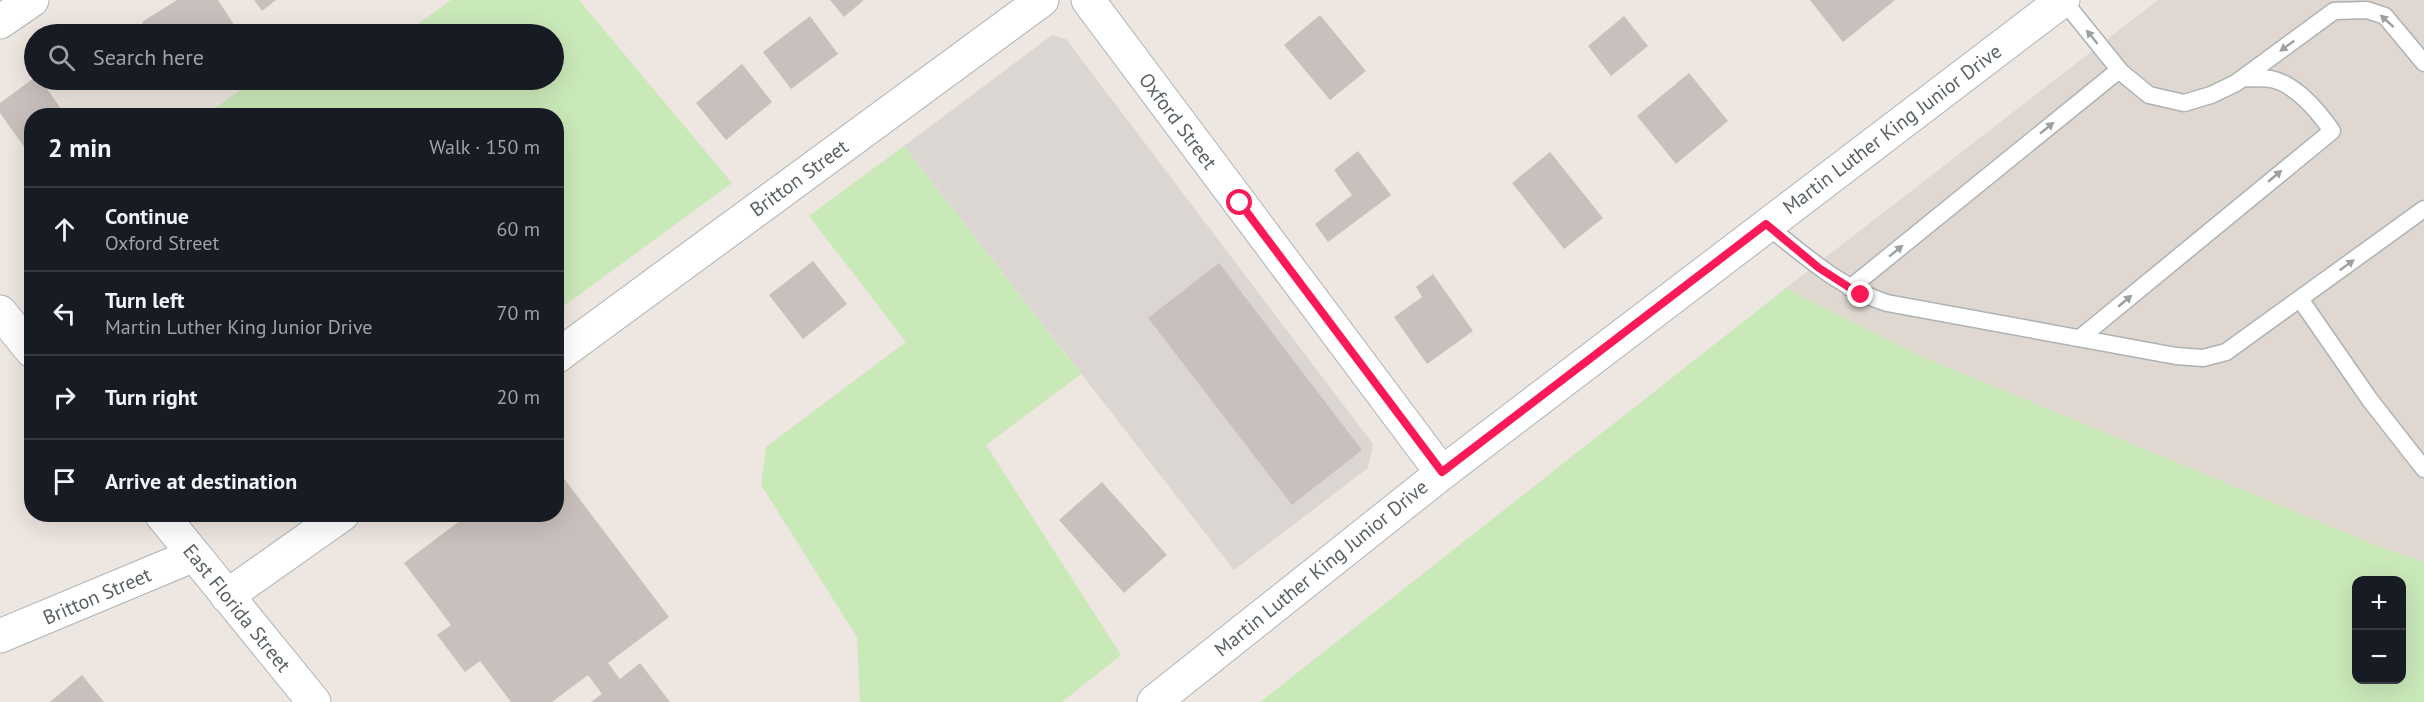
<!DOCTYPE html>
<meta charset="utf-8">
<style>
:root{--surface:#171b24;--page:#242831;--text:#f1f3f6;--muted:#9ea1a6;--line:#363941}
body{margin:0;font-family:"PT Sans",sans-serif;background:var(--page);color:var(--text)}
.controls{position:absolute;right:18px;bottom:18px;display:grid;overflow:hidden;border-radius:12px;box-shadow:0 6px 24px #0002}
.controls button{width:54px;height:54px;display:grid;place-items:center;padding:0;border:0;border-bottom:2px solid var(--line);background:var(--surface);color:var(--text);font:30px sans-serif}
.stop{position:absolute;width:18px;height:18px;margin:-14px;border:4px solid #fb1957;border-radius:50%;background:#fff}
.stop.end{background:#fb1957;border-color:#fff;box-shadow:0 2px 6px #0008}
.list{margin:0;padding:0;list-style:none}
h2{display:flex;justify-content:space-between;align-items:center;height:78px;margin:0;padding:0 24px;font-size:26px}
h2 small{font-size:20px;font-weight:400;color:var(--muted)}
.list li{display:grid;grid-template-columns:39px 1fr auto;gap:18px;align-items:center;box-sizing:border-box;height:84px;padding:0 24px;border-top:2px solid var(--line)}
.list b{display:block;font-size:22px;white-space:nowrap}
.list p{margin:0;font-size:20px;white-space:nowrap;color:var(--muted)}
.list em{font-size:20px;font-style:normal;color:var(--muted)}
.icon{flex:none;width:33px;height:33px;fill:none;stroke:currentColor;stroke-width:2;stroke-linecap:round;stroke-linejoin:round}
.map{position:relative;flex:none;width:2424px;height:702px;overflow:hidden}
.search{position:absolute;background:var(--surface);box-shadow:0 6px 24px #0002;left:24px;top:24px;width:540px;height:66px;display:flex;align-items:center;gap:15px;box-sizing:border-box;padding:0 21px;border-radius:33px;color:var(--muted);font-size:22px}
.panel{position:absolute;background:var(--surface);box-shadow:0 6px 24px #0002;left:24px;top:108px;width:540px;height:414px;border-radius:24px}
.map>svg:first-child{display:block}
</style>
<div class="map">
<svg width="2424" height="702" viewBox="0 0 2424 702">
<rect width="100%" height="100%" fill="#eee6e0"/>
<!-- industrial -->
<path fill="#dcd6d3" d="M1052 35 1066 39 1373 444 1368 468 1234 570 904 146Z"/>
<!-- education -->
<path fill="#e0d7d1" d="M2158 0H2424V562L2385 549 1928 359 1786 288Z"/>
<!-- green -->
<path fill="#cae9b9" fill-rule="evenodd" d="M451 0H579L732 183 557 311 556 116 205 115 255 80H554V34H404Z
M904 146 1081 374 986 445 1121 655 1062 702H860L857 637 761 485 766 447 906 342 809 216Z
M1786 288 1928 359 2385 549 2424 562V702H1260ZM2402 580V680H2356V580Z"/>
<!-- building -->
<path fill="#c9c0bd" d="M177 0H218L240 34H149L142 22Z
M254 0H276L262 11Z
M830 0H864L844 17Z
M1810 0H1895L1843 42Z
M1320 15 1366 71 1330 100 1284 45Z
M810 16 838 54 791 89 763 52Z
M1624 16 1648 46 1611 76 1588 46Z
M742 64 772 102 726 140 696 103Z
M1689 73 1728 121 1676 164 1637 116Z
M34 78 41 80 66 116H32V158L0 113V103Z
M1358 151 1391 195 1328 242 1315 224 1352 195 1334 170Z
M1550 152 1603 218 1564 249 1512 183Z
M813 261 847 304 803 339 769 295Z
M1219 263 1362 450 1292 505 1148 318Z
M1433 274 1473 331 1427 364 1394 317 1422 297 1416 287Z
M556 468 669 617 608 663 620 679 640 663 670 702H591L602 694 588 675 552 702H511L480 661 465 672 437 635 451 625 404 563 469 514H556Z
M1102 482 1167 555 1124 593 1059 520Z
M82 675 104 702H50Z"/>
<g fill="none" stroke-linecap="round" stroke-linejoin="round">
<defs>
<path id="service" d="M2063 0 2121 72 2149 95 2184 103 2211 95 2236 83 2334 11 2367 10 2385 16 2424 63
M1765 224C1804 255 1840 288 1887 303L2176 356 2203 358 2226 352 2424 209
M1850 288 2119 70
M2300 299 2370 400 2424 469
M2080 338 2332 131C2318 111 2296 84 2271 79 2262 78 2252 78 2243 78"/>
<path id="minor" d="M1088 0 1442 473
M0 22 32 0
M556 357 1042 0
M227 596 343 514
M0 636 194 555"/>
<path id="secondary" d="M0 312 32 351
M161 514 314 702
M1154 702 1442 473 2063 0"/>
</defs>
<!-- service casing -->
<use href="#service" stroke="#acb3b5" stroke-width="19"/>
<!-- minor casing -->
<use href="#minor" stroke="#acb3b5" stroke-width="35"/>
<!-- secondary casing -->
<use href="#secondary" stroke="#adb5b8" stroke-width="35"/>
<!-- service -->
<use href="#service" stroke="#fff" stroke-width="16"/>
<!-- minor -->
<use href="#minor" stroke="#fff" stroke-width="33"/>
<!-- secondary -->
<use href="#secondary" stroke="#fff" stroke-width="33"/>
</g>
<!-- one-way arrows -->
<defs><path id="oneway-solid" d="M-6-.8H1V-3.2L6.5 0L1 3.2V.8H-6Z" transform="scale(1.5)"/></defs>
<g fill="#9ba0a1">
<use href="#oneway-solid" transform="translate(2387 21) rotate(-138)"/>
<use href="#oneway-solid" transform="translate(2092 37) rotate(-129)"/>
<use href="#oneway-solid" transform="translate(2287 46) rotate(144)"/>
<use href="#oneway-solid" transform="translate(2047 128) rotate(-39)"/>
<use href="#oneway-solid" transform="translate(2275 176) rotate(-40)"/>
<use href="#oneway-solid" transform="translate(1896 251) rotate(-39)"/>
<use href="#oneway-solid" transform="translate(2347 265) rotate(-36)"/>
<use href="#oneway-solid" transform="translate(2125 301) rotate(-40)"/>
</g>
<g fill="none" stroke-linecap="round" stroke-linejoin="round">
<!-- route -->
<path stroke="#fb1957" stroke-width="8" d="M1240 203 1442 472 1766 224 1819 268 1861 295"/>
</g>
<g text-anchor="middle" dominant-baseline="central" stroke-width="5" stroke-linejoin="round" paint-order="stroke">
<!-- street labels -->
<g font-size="20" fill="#596163" stroke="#fff">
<text transform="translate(1178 121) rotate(53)">Oxford Street</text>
<text transform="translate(1892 129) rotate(-37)">Martin Luther King Junior Drive</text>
<text transform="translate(799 178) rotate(-36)">Britton Street</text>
<text transform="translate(1321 568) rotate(-39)">Martin Luther King Junior Drive</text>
<text transform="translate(97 596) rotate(-23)">Britton Street</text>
<text transform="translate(237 608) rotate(51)">East Florida Street</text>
</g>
</g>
</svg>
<div class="controls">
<button>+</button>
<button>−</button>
</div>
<div class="stop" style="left:1240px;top:203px"></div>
<div class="stop end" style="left:1861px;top:295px"></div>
<div class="search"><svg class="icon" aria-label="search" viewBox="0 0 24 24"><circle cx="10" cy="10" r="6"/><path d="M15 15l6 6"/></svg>Search here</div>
<section class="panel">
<h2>2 min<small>Walk · 150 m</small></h2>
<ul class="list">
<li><svg class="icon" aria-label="ahead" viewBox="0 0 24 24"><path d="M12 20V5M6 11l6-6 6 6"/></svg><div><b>Continue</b><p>Oxford Street</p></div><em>60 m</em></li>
<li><svg class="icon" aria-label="left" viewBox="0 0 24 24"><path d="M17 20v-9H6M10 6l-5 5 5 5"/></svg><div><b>Turn left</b><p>Martin Luther King Junior Drive</p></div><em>70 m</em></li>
<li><svg class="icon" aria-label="right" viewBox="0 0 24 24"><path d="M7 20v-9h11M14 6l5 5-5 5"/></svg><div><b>Turn right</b></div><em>20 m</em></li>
<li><svg class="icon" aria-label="arrive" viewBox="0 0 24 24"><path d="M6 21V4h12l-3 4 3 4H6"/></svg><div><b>Arrive at destination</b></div></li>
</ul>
</section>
</div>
